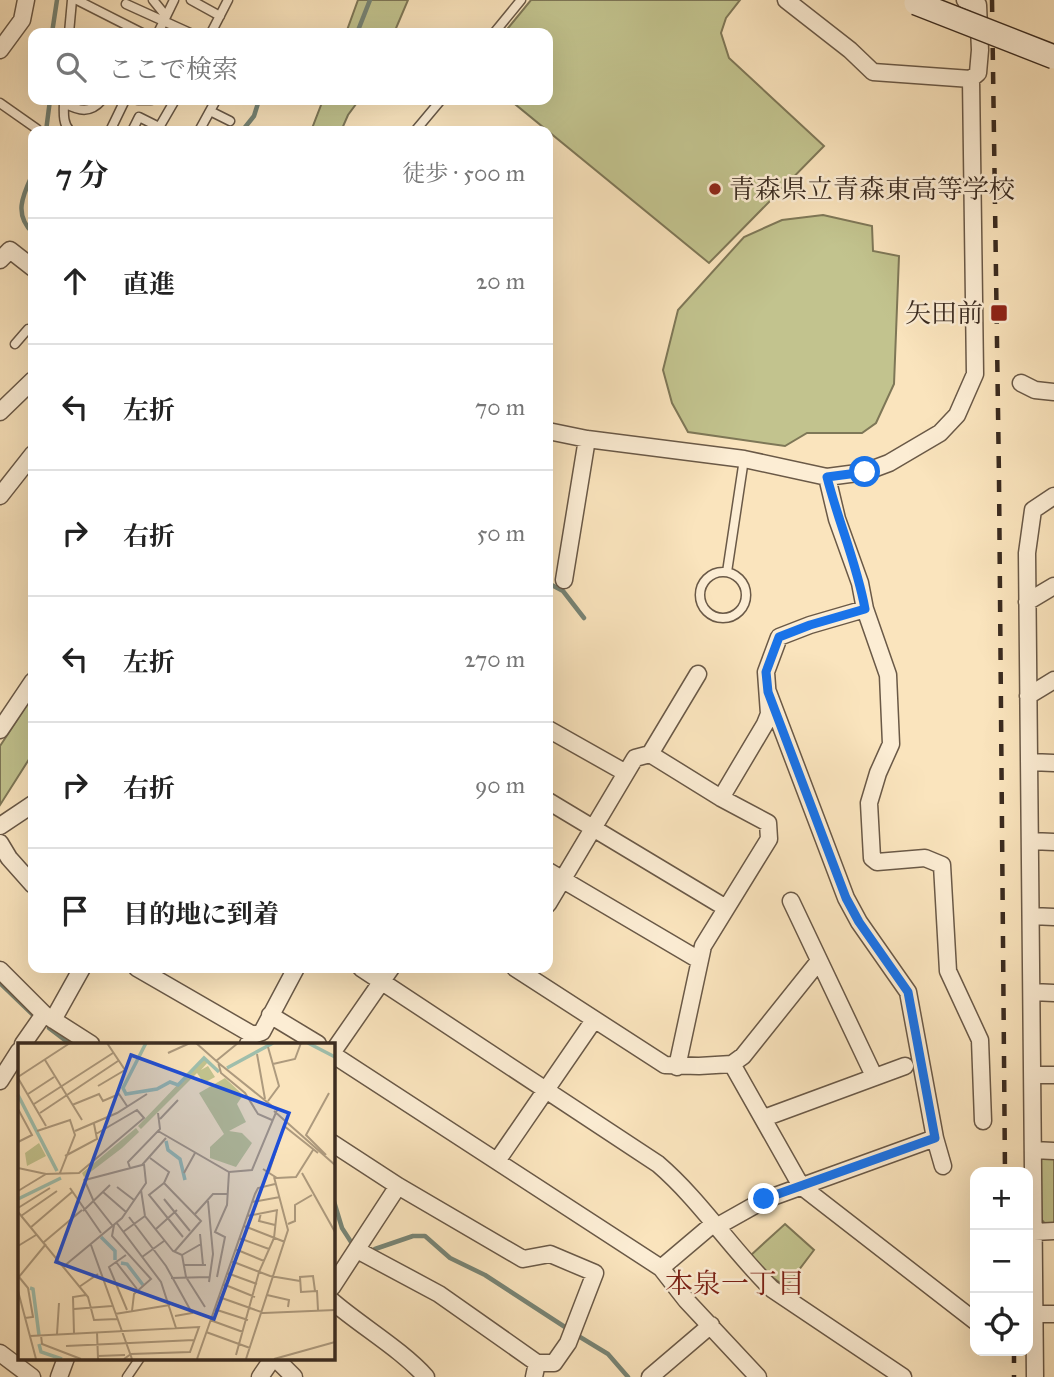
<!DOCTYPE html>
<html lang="ja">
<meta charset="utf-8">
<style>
:root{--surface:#fff;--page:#f6f6f6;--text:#222;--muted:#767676;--line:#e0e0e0}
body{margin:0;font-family:"IM FELL Great Primer","Noto Serif JP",serif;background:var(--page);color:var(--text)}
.controls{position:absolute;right:21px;bottom:21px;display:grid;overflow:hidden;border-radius:14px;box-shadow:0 7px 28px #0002}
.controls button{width:63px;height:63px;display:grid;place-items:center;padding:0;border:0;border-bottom:2px solid var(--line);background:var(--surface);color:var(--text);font:35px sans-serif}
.stop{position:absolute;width:21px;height:21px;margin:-16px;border:5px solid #1a73e8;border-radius:50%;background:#fff}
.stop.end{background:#1a73e8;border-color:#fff;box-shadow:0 2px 7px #0008}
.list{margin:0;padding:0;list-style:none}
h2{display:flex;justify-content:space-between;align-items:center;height:91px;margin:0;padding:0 28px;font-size:30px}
h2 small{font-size:23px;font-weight:400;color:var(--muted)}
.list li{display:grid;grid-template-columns:46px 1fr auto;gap:21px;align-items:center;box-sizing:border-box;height:126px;padding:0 28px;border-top:2px solid var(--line)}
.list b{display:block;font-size:26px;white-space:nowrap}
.list em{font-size:23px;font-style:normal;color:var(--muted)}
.icon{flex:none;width:38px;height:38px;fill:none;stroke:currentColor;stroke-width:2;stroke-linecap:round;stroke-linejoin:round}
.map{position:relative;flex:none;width:1054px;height:1377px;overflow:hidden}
.search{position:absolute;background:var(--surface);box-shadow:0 7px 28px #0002;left:28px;top:28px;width:525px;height:77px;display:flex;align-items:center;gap:18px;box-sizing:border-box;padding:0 24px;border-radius:14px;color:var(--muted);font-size:26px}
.panel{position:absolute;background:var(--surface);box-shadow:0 7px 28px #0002;left:28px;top:126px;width:525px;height:847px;border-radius:14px}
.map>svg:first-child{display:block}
</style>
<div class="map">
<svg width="1054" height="1377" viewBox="0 0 1054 1377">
<rect width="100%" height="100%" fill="#fae4bd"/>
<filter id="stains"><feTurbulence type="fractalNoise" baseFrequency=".00286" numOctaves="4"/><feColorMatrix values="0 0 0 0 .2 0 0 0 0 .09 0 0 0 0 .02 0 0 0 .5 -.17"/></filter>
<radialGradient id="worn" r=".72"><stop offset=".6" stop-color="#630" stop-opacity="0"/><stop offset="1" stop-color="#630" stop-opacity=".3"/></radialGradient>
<!-- green -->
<path fill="#c2c38e" stroke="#7e7757" stroke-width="2" d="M358 0H408L394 33H346Z
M531 0H740L726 18 721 33 729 58 824 146 709 263 510 100H548V33H504Z
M323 100H359L348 115 341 131H311Z
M823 215 872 226 873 251 899 256 894 384 876 423 862 433H807L785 446 688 432 672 403 663 370 678 310 744 237 782 220Z
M33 696V753L0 805V746Z
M1040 1158H1054V1225H1046L1041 1219Z
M785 1224 814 1250 786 1287 769 1275 751 1255Z"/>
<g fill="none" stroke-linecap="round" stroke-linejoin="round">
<!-- stream -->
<path stroke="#778475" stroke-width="4.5" d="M52 33 57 0
M357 33 370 0
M46 131 50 100
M242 131 254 116 259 100
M33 173C23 195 13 214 33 233
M548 583 563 591 584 618
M0 983 34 1016
M49 1028 70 1044
M332 1195 342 1228 353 1245
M375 1249 413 1236H425L450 1258 485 1275 568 1329
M580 1337 608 1354 628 1377"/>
<defs>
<path id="lane" d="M77 0 142 33
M153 0 166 16
M191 0 220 16
M126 4 190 33
M69 33 72 0
M158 33 174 0
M211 33 228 0
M494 33 521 0
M64 100C64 111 62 123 70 131
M138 100H151
M0 103 37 129
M64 103C79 111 90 114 102 100
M210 111 230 121
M110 131 125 100
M132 131 139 117 159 127
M157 131 175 100
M199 131 216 100
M415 131 441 100
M15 344 28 329H33
M700 595a23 23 0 1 1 46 0a23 23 0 1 1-46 0Z
M727 572 744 459
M127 1377 140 1358"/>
<path id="street" d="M786 0 850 50 873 72 971 79
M0 50 22 20 26 0
M0 260 10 250 33 268
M1021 383 1035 390 1054 392
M0 412 33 380
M548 431 587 439 744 459 827 477 865 472 889 463 940 433 957 415 975 374 971 79 978 73 980 50 978 5 965 0
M827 477 837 519 860 583 865 609 888 675 891 744 878 773 869 803 872 858 877 862 925 858 942 865 948 971 980 1040 983 1121
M0 496 33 454
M564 580 587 439
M1027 602 1054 586
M768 692 846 898 859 922 908 992 935 1138 943 1166
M1028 696 1054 680
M548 729 626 773
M0 730 33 681
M650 754 698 674
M1030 762 1054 763
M721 798 765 724 769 714 766 672 779 637 810 625 865 609
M548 801 726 908
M0 826 33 804
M1031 841 1054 842
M0 843 9 858 33 885
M548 871 699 960
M791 901 874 1076
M548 904 635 758 650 754 721 798 768 823 769 839 703 946 677 1067
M1031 916 1054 917
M137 968 253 1035
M361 968 658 1164C701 1201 731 1249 772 1289L903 1377
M515 968 665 1065 699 1066 732 1064 801 1186 975 1321
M0 970 44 1014 91 1044
M1032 992 1054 993
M270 1015 318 1044
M53 1020 82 968
M23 1044 44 1014
M248 1044 253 1035 262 1032 296 968
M332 1053 391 968
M332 1054 661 1268 686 1300 758 1377
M732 1064 743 1056 819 961
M1032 1075H1054
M0 1081 19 1051
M764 1118 905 1066
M332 1143 398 1186 523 1259 550 1254 595 1273 568 1343 554 1363H537L534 1377
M1033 1150 1054 1151
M497 1161 594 1020
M716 1227 764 1200 935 1138
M1034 1232 1054 1231
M357 1250 439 1294 537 1363
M661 1268 713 1224
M332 1287 398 1186
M332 1301C361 1326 402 1350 426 1377
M1034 1314H1054
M0 1353 32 1377
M275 1358 294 1377
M59 1377 66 1358
M260 1377 273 1358
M650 1377 711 1325
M1035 1377 1027 553 1033 510 1054 496"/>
</defs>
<!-- lane casing -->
<use href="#lane" stroke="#6a5947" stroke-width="11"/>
<!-- street casing -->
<use href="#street" stroke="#6a5947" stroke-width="19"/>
<!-- lane -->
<use href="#lane" stroke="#fcedd4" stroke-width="8"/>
<!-- street -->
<use href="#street" stroke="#fcedd4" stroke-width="16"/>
<!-- rail -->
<path stroke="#3a2b20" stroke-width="4.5" stroke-dasharray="12 12" stroke-linecap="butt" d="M992 0 999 478 1005 1172
M1014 1351V1377"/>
<defs>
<path id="secondary-bridge" d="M916 3 1054 57"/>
</defs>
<!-- secondary-bridge casing -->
<use href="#secondary-bridge" stroke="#3a2b20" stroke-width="26" stroke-linecap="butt"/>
<!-- secondary-bridge -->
<use href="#secondary-bridge" stroke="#fcedd4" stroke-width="23"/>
</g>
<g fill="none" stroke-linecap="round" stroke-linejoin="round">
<!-- route -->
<path stroke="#1a73e8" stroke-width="9" d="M764 1199 935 1138 908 992 859 922 846 898 768 692 766 672 779 637 810 625 865 609C857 564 838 521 827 477L865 472"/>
</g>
<!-- markers -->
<g fill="#8f2418" stroke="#fcedd4" stroke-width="2.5">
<circle cx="715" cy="189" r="7"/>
<rect x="990" y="304" width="18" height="18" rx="3.5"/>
</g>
<g text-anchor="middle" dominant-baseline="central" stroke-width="5" stroke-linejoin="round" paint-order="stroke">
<!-- poi labels -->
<g font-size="26" fill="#3a2b20" stroke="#fcedd4" text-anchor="start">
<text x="729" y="189">青森県立青森東高等学校</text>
<text x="983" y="313" text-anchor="end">矢田前</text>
</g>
<!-- neighbourhood labels -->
<g font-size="28" fill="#7a1f14" stroke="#fcedd4">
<text x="735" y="1283">本泉一丁目</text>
</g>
</g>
<!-- overview -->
<g transform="translate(18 1043)">
<rect width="317" height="317" fill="#fae4bd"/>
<path d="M186 14 190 19 183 27 190 23 197 34 186 40 179 30 123 86 120 83ZM207 35 225 52 219 61 228 79 211 88 224 90 234 100 218 124 192 115V104L206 91 181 50ZM118 85 121 89 104 105 66 134 64 130ZM21 100 28 113 9 123 7 110Z" fill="#c2c38e"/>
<path fill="none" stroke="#9fbfad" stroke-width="3.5" d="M128 0 105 45 108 51 139 46 152 39 160 42 186 15 201 29M290 0 317 14M209 25 255 0M0 52 39 128M148 98 150 107 162 116 167 137M0 156 43 135M83 194 97 208V217M103 220 109 221 125 242M12 245 15 246 21 292M21 301 23 309 44 316"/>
<path fill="none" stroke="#ad9a7e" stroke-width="2" d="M178 0 204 23M150 10 172 0M239 11 247 56M27 17 64 77M198 18 220 0M200 19 203 30 227 50 240 71 254 77M255 21 277 16 283 0M0 34 52 0M0 35 28 83M80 43 107 27 89 0M10 51 36 34M250 58 261 43 250 4M16 61 95 10M54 62 81 51 85 58 101 51 109 63M0 66 14 92 0 99M256 68 317 122M22 70 100 18M142 76 160 57M19 88 52 77 57 92 42 130M57 88 99 70 129 51M140 88 211 129 234 127 259 67 203 22M308 112 288 92 311 50M47 113 79 96 76 81M132 115 151 129 146 140 183 178 156 209M0 125 28 131 61 130 126 75 119 67 78 91M112 125 110 119 142 86 140 70M245 126 259 135 278 134 295 107M251 129 266 83 300 110M166 130 177 110M284 130 317 189M66 136 76 159 94 182M67 137 124 122 148 95M146 140 131 152 165 194M99 144 116 157M52 145 83 190M123 147 127 173 155 208 164 212 168 234 187 264M0 148 28 131M85 149 108 169M146 156 172 188M190 158 195 211 191 239M234 159 262 154M0 165 32 145M65 168 92 142M0 169 70 254 76 277 99 276M243 170 241 178 257 182M177 171 195 151H209M3 173 39 148M229 173 260 167M111 174 148 223 174 270 157 273M98 179 143 239 158 285M270 181 277 178V162L294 152M96 182 94 193 133 236 116 251 114 268M226 183 267 199M12 185 54 149M138 186 159 167M105 189 127 173M182 191 185 222M221 195 251 206M26 199 64 167M73 202 114 316M0 203 18 192M217 206 246 218M108 212 91 224 109 267M164 212 183 201M124 214 146 198M213 218 252 233 282 238M98 219 119 246M166 222H188M45 224 104 175 128 140 126 121M209 230 239 241M1 234 10 245 15 274 7 275M199 234 207 194 197 189 209 162 211 129M0 235 28 201M153 235 191 234M205 241 237 254M61 244 80 231M0 248 18 316M297 248 295 233 282 234 283 249 299 248 300 267M249 252 271 257 270 264M201 254 246 270 317 267M56 266 94 263M196 266 230 277M97 271 152 262M192 277 225 289M79 289 80 316M188 289 232 305M56 290 55 254 68 252M39 291 41 260M23 292 24 301 63 316M12 293 181 284 172 309 113 311 106 316M48 303 176 297M218 312 241 229 256 195 259 167M80 313 107 312M179 316 237 151 240 145 257 141M228 316 270 187 256 134M256 316 317 299"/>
<path fill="#1d4ed8" fill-opacity="0.15" stroke="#1d4ed8" stroke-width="3.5" d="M113 12 271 70 196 276 38 219Z"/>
<rect width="317" height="317" fill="none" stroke="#3a2b20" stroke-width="3.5"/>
</g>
<rect width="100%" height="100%" filter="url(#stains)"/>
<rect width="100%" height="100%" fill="url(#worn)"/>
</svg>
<div class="controls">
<button>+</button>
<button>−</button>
<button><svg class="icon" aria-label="locate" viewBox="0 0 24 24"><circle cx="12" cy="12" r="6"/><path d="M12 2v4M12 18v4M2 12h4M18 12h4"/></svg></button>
</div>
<div class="stop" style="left:865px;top:472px"></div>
<div class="stop end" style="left:764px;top:1199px"></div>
<div class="search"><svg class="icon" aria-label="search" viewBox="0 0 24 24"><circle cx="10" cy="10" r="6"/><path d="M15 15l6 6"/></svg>ここで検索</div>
<section class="panel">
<h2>7 分<small>徒歩 · 500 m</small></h2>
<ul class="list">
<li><svg class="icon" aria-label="ahead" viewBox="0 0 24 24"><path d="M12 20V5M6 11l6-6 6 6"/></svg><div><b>直進</b></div><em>20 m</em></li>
<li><svg class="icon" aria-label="left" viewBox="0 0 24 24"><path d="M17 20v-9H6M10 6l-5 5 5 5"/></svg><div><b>左折</b></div><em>70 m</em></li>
<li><svg class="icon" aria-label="right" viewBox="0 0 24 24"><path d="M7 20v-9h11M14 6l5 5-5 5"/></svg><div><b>右折</b></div><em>50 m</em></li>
<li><svg class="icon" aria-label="left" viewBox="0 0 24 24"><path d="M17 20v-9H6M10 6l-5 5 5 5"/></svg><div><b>左折</b></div><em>270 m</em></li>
<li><svg class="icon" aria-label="right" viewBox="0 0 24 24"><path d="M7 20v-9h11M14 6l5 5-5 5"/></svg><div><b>右折</b></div><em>90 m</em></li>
<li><svg class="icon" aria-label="arrive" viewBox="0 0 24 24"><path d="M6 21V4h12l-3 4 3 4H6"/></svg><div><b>目的地に到着</b></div></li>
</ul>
</section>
</div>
